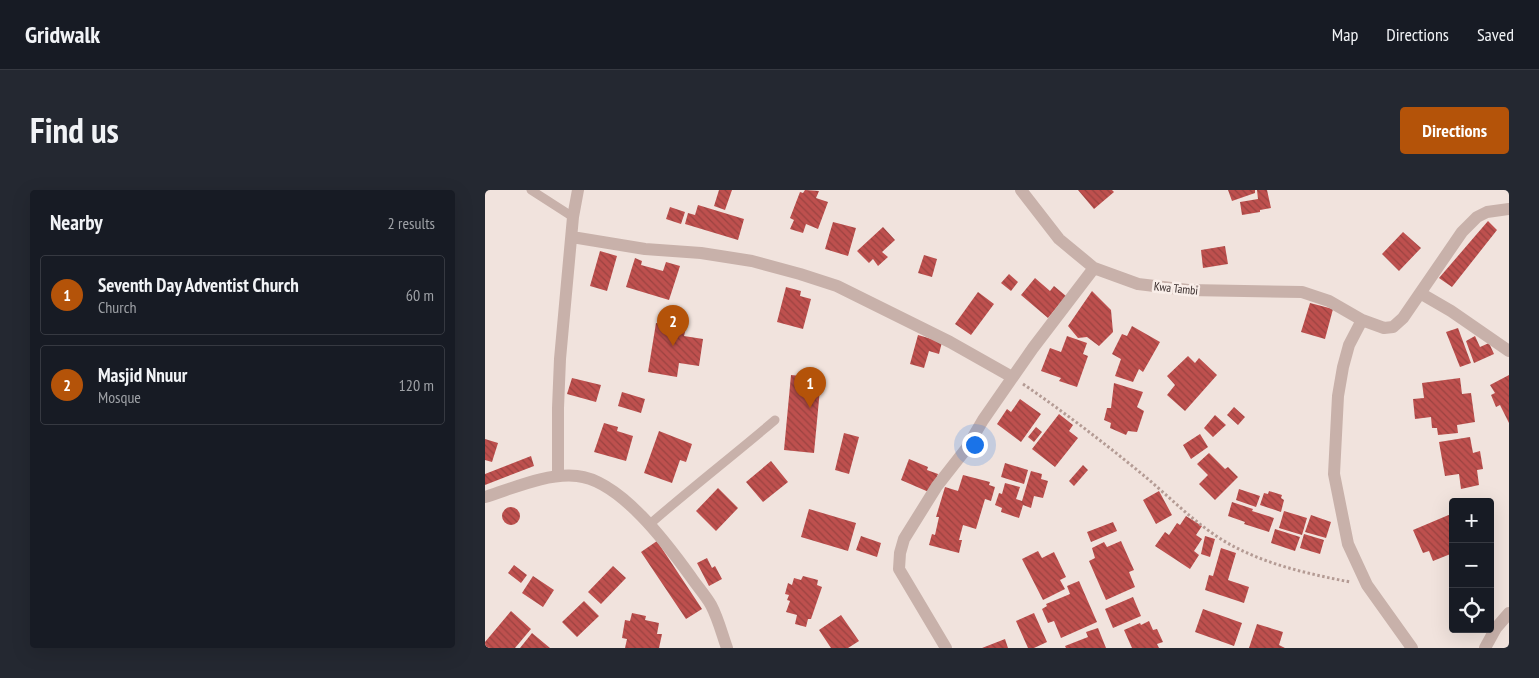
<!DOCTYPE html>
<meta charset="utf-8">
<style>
:root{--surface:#171b24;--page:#242831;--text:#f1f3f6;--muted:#9ea1a6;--line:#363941;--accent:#b45309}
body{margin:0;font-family:"PT Sans Narrow",sans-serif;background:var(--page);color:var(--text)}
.controls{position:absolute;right:15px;bottom:15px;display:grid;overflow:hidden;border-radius:5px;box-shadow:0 5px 20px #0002}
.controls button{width:45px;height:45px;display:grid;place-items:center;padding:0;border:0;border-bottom:1px solid var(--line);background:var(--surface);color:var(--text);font:25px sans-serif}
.you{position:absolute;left:489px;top:254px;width:18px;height:18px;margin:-12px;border:4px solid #fff;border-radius:50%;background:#1a73e8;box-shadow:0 0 0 8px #1a73e833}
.badge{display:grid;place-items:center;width:32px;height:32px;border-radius:50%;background:var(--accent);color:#fff;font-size:16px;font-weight:700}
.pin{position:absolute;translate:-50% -41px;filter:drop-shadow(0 1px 2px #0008)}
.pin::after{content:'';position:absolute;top:26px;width:18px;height:15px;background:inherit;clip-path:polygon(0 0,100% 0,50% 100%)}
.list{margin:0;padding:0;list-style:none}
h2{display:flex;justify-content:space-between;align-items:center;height:65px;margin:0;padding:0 20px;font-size:21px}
h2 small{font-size:16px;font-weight:400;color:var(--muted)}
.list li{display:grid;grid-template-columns:32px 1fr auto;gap:15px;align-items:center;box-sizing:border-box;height:80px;margin:0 10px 10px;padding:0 10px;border:1px solid var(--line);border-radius:5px}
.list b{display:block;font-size:19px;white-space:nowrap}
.list p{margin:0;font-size:16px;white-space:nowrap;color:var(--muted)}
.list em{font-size:16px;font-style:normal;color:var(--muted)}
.icon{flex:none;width:28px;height:28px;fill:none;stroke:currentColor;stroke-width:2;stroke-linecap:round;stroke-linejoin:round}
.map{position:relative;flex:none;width:1024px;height:458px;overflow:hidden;border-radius:5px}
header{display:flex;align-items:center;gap:30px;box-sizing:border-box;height:70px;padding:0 25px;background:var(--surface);border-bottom:1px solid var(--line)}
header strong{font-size:24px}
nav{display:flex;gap:28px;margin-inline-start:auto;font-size:18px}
.intro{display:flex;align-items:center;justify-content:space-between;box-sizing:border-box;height:120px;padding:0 30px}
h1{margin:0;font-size:35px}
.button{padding:12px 22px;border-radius:5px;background:var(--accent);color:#fff;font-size:18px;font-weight:700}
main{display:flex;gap:30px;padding:0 30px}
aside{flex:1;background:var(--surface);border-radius:5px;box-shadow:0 5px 20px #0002}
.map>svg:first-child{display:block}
</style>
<header>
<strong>Gridwalk</strong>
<nav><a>Map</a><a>Directions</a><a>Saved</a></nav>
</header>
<div class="intro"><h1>Find us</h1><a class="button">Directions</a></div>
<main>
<aside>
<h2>Nearby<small>2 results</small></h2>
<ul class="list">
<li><span class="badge">1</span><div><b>Seventh Day Adventist Church</b><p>Church</p></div><em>60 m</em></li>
<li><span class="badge">2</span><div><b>Masjid Nnuur</b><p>Mosque</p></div><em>120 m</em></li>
</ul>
</aside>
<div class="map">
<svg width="1024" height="458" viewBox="0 0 1024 458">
<defs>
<pattern id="building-back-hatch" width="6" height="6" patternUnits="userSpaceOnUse" patternTransform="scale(1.25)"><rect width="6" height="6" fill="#be504e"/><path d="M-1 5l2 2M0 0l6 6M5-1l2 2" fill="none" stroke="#9b4341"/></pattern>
</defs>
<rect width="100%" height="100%" fill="#f1e3dd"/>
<!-- building -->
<path fill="url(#building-back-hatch)" d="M234 0H247L240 20 229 16Z
M320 0 334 1 331 8 343 12 333 39 321 34 318 43 305 39 309 30 305 28 315 2 318 3Z
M593 0H627L629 2 609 19Z
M743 0H770V3L747 11Z
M772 0H782L786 18 775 20V22L757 25 755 12 773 9Z
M213 15 259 29 253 50 200 34 203 23 210 25Z
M185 17 200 22 196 34 181 29Z
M1003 31 1012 40 967 97 954 88Z
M348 32 371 38 363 66 340 59Z
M398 37 410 50 397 62 403 67 393 76 388 69 384 73 372 61Z
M918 42 936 58 914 81 897 64Z
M740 56 743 74 718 78 716 60Z
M115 61 132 66 122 101 105 96Z
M439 65 452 69 447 87 433 83Z
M150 68 157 71 156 75 178 81 181 72 195 76 184 110 141 97Z
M524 84 533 92 526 101 516 93Z
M550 88 565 101 569 96 581 106 563 128 536 105Z
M301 97 316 101 315 106 326 109 318 139 292 132Z
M607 101 626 120 628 142 614 156 602 147 593 148 583 136Z
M493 102 509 114 486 145 470 134Z
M825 113 848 119 840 149 816 142Z
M171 133 201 138 199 146 218 149 214 176 194 173 192 187 163 182Z
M647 136 675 152 658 182 654 179 648 192 630 186 636 169 627 164 637 144 642 146Z
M973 138 986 173 975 177 961 142Z
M433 145 457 152 454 164 444 161 439 178 425 174Z
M582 146 602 153 598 164 603 166 592 197 574 191 576 188 556 181 565 158 576 162Z
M990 146 995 157 1004 153 1009 164 989 173 981 151Z
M703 166 710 173 714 168 732 185 700 221 682 205 690 195 682 186Z
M306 185 336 188 329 263 299 260Z
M1024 185V233L1015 215 1011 217 1006 205 1010 203 1005 195Z
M87 188 116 195 111 212 82 204Z
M975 188 977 204 986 203 990 232 972 235 973 243 953 245 952 238H947L946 227 930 229 928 209 939 208 937 193Z
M629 193 658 202 652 217 659 221 652 242 643 241 641 245 625 238 626 233 619 230 622 218H626Z
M137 202 160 209 156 223 133 216Z
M535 209 556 224 536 252 512 234 522 219 526 222Z
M749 217 760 227 753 235 742 225Z
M574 224 588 235 584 241 593 248 570 277 547 259Z
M730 225 741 235 728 247 719 238Z
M119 233 133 237 132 241 148 246 141 271 109 262Z
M551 237 557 242 549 252 543 247Z
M174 241 207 254 201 272 195 270 187 293 159 283Z
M359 243 374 247 364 284 350 280Z
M715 244 723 257 706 269 698 255Z
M985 247 988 263 995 261 998 279 992 280 994 295 976 299 974 284 960 286 954 252Z
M0 249 13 253 7 272 0 270Z
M724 263 740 279 743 277 753 287 730 310 714 294 723 285 712 274Z
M46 266 49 276 0 295V284Z
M424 269 443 277 442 280 453 284 446 303 416 290Z
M286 271 303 292 278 312 261 292Z
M520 273 543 280 539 294 516 287Z
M598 275 603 280 589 296 584 291Z
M546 281 557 284 556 289 563 291 558 308 549 306 546 318 538 315 534 328 516 322 517 318 510 315 514 303 517 304 520 293 535 297 531 309 537 311Z
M478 285 505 292 504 295 510 297 506 311 500 309 491 339 478 335 474 350H477L474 363 444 355 447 344 450 345 454 327H451L460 297 473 301Z
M233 298 253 318 231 341 211 321Z
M754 299 775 306 771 317 751 310Z
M674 301 687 325 671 334 658 310Z
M784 301 797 305 796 308 799 310 796 322 775 315 779 303 783 304Z
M747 312 768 319 767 321 789 328 784 342 759 334 760 332 743 326Z
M17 326a9 9 0 1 1 18 0a9 9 0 1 1-18 0Z
M324 319 371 333 363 361 316 347Z
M799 321 822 328 817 345 794 338Z
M966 324 968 328V363L948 371 944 361 938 363 928 340Z
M826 325 846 332 841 348 820 342Z
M701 326 717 336 711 345 717 349 709 361 714 365 705 379 670 356 680 342 684 345 692 333 695 335Z
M628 332 632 341 606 352 602 342Z
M790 339 815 347 810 361 786 353Z
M819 344 839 350 835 364 815 358Z
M376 346 396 353 392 367 371 360Z
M720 346 730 349 725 367 716 364Z
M172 351 217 419 201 429 156 362Z
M636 351 649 380 644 382 650 397 621 410 604 371 610 368 607 358 619 352 622 357Z
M736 358 751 363 743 390 764 397 759 413 720 400 724 385 728 386Z
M553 361 557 368 569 362 581 387 575 390 580 399 558 410 537 369Z
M222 368 227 378 230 376 237 389 224 396 212 373Z
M29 375 42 385 36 393 23 383Z
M128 376 141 388 116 414 103 402Z
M48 386 69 400 58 417 37 403Z
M318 386 333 390 332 395 337 397 326 429H323L321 437 310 434 312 425 301 422 305 411 302 410 304 405 300 404 303 393 307 395 309 388 316 390Z
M594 391 612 432 576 448 569 431 563 433 557 419 562 416 561 414 585 404 582 396Z
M648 407 656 426 628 438 620 419Z
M99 411 114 426 92 447 77 432Z
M718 419 757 433 749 456 710 442Z
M26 421 46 439 30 458H0V452Z
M147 423 161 426 160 430 174 433 172 444H177L174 458H140L142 449 137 448 140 430 145 431Z
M549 423 562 452 549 458H543L531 431Z
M356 425 374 451 363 458H346L334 440Z
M664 431 668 440 672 439 678 452 672 454 674 458H647L639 440 655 433 656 435Z
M772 434 798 442 794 455 800 458H764Z
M613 438 621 458H581L580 456 603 447 601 442Z
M47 443 65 458H35Z
M520 449 523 458H497Z"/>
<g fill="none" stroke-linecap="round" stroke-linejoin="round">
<!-- path -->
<path stroke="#b49b94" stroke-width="3" stroke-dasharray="2.5 2.5" stroke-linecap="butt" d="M538 194C579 222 618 252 657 284 685 307 713 337 746 355 783 375 824 384 865 392"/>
<!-- lane -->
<path stroke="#c8b1aa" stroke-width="9" d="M46 0 88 27
M165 334C206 298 249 265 290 230"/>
<!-- street -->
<path stroke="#c8b1aa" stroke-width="12" d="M536 0 574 49 609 78 653 94 703 100 817 102 844 111 877 130 899 138 908 137 918 128 977 42 992 27 1002 22 1024 19
M87 47 160 59 216 63 267 71 315 84 352 96 465 152 527 187
M935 103 966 121 1024 161
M877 130 864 155 858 177 853 206 849 284 863 354 882 395 927 458
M73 285V218L75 169 88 27 93 0
M0 307C29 298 61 283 92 286 135 290 183 355 206 387 212 396 221 406 226 415 233 428 237 444 242 458
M461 458 414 379 415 363 419 349 452 296 481 259 498 230 548 158 609 78
M1000 458 1011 438 1024 423"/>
</g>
<g text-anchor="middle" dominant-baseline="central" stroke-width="5" stroke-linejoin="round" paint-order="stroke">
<!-- street labels -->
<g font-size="12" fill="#362a29" stroke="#f9eee9">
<text transform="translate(691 98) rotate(6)">Kwa Tambi</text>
</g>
</g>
</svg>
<div class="controls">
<button>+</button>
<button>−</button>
<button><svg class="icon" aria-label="locate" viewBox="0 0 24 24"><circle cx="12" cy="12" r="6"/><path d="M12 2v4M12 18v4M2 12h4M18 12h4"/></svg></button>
</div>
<div class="you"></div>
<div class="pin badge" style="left:325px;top:218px">1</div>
<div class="pin badge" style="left:188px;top:156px">2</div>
</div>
</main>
